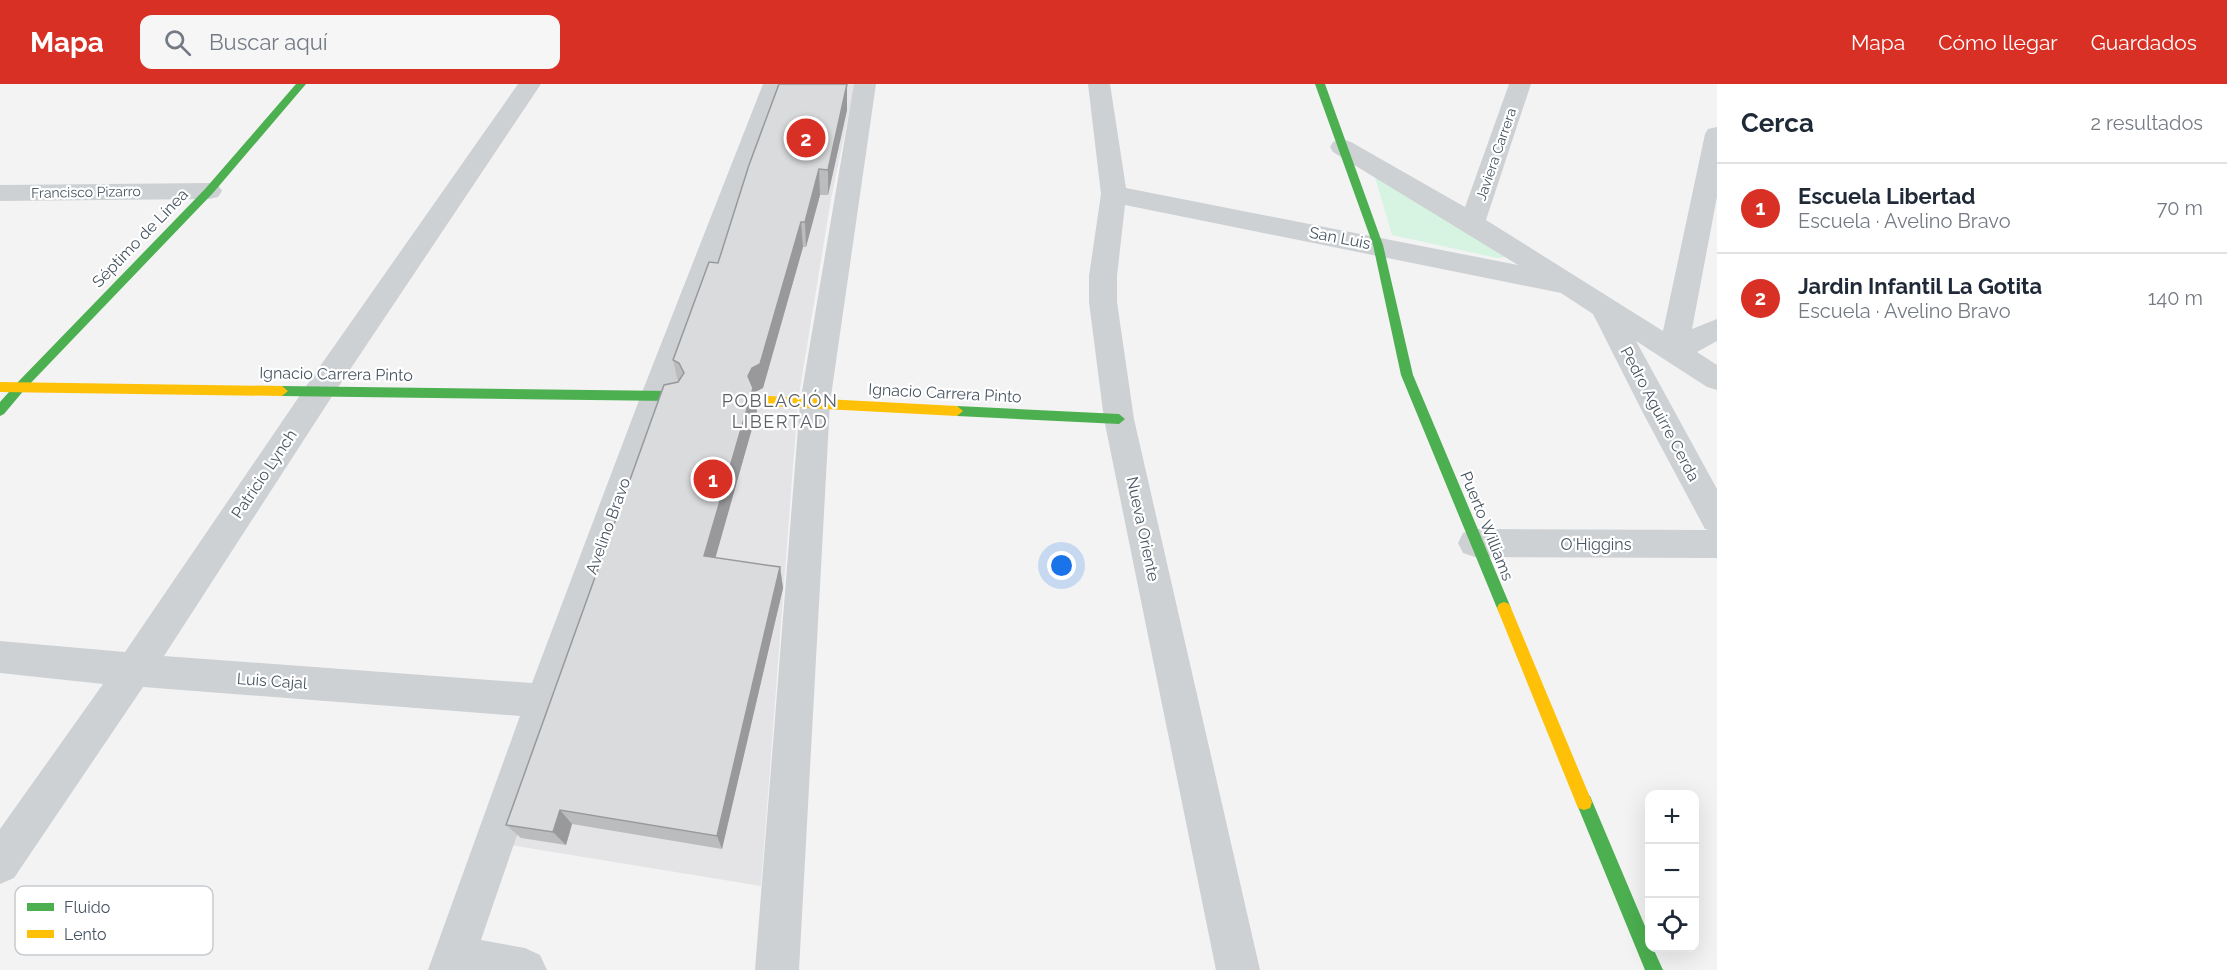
<!DOCTYPE html>
<html lang="es">
<meta charset="utf-8">
<style>
:root{--surface:#fff;--page:#f6f6f7;--text:#1f2937;--muted:#747a83;--line:#e0e1e3;--accent:#d93025}
body{margin:0;font-family:Raleway,sans-serif;background:var(--page);color:var(--text)}
.controls{position:absolute;right:18px;bottom:18px;display:grid;overflow:hidden;border-radius:12px;box-shadow:0 6px 24px #0002}
.controls button{width:54px;height:54px;display:grid;place-items:center;padding:0;border:0;border-bottom:2px solid var(--line);background:var(--surface);color:var(--text);font:30px sans-serif}
.you{position:absolute;left:1062px;top:482px;width:21px;height:21px;margin:-15px;border:4px solid #fff;border-radius:50%;background:#1a73e8;box-shadow:0 0 0 9px #1a73e833}
.badge{display:grid;place-items:center;width:39px;height:39px;border-radius:50%;background:var(--accent);color:#fff;font-size:20px;font-weight:700}
.pin{position:absolute;translate:-50% -50%;border:3px solid #fff;box-shadow:0 2px 6px #0006}
.list{margin:0;padding:0;list-style:none}
h2{display:flex;justify-content:space-between;align-items:center;height:78px;margin:0;padding:0 24px;font-size:26px}
h2 small{font-size:20px;font-weight:400;color:var(--muted)}
.list li{display:grid;grid-template-columns:39px 1fr auto;gap:18px;align-items:center;box-sizing:border-box;height:90px;padding:0 24px;border-top:2px solid var(--line)}
.list b{display:block;font-size:22px;white-space:nowrap}
.list p{margin:0;font-size:20px;white-space:nowrap;color:var(--muted)}
.list em{font-size:20px;font-style:normal;color:var(--muted)}
.icon{flex:none;width:33px;height:33px;fill:none;stroke:currentColor;stroke-width:2;stroke-linecap:round;stroke-linejoin:round}
.map{position:relative;flex:none;width:1717px;height:886px;overflow:hidden}
header{display:flex;align-items:center;gap:36px;box-sizing:border-box;height:84px;padding:0 30px;background:var(--accent);color:#fff}
header strong{font-size:28px}
nav{display:flex;gap:33px;margin-inline-start:auto;font-size:21px}
.search{width:420px;height:54px;background:var(--page);display:flex;align-items:center;gap:15px;box-sizing:border-box;padding:0 21px;border-radius:12px;color:var(--muted);font-size:22px}
main{display:flex}
aside{flex:1;background:var(--surface)}
.map>svg:first-child{display:block}
</style>
<header>
<strong>Mapa</strong>
<div class="search"><svg class="icon" aria-label="search" viewBox="0 0 24 24"><circle cx="10" cy="10" r="6"/><path d="M15 15l6 6"/></svg>Buscar aquí</div>
<nav><a>Mapa</a><a>Cómo llegar</a><a>Guardados</a></nav>
</header>
<main>
<div class="map">
<svg width="1717" height="886" viewBox="0 0 1717 886">
<rect width="100%" height="100%" fill="#f3f3f3"/>
<!-- education -->
<path fill="#e4e4e6" d="M788 0H855L831 115 798 317 761 802 510 761 603 472Z"/>
<!-- green -->
<path fill="#d6f4e1" d="M1375 93 1506 171 1505 173 1497 174 1392 151Z"/>
<g fill="none" stroke-linecap="round" stroke-linejoin="round">
<!-- street -->
<path fill="#ced1d4" fill-rule="evenodd" d="M518 0H541L331 314 164 572 532 599 641 311 763 0H785C681 284 579 569 481 856L525 864 540 871 547 886H428L520 632 143 603 14 794 0 800V745L103 600 0 589V557L125 568 309 298Z
M854 0H876L830 319 799 886H755L800 319Z
M1088 0H1110L1126 104 1518 181 1333 68 1330 63 1333 58 1342 55 1351 58 1465 123 1509 0H1531L1486 136 1663 247 1705 50 1708 45 1717 43V113L1692 245 1717 235V257L1697 268 1717 281V306L1707 303 1636 257 1717 405V474L1475 473 1463 469 1458 459 1463 449 1475 445 1709 446 1705 445 1643 329 1593 230 1561 209 1125 121 1117 192V218L1134 335 1260 886H1216L1104 335 1089 218V192L1101 110Z
M209 99 218 101 222 107 218 113 209 115 0 117V101Z"/>
<!-- fast -->
<path fill="#4caf50" fill-rule="evenodd" d="M296 0H306L213 109 25 305 4 330 0 332V318L17 299 205 105Z
M1315 0H1325L1383 161 1413 291 1511 524 1509 528 1504 530 1499 528 1497 524 1401 291 1373 161Z
M282 302 672 307 678 312 672 317 282 312 276 307Z
M957 322 1119 330 1125 335 1119 340 957 332 951 327Z
M1584 710 1590 712 1650 854V864H1653L1663 886H1645L1576 718 1578 712Z"/>
<!-- slow -->
<path fill="#ffc107" fill-rule="evenodd" d="M0 298 282 302 288 307 282 312 0 308Z
M768 312 957 322 963 327 957 332 768 322 762 317Z
M1504 518 1509 520 1511 524 1592 718 1590 724 1584 726 1578 724 1497 524 1499 520Z"/>
</g>
<!-- wall -->
<path fill="#bbbcbe" d="M847 0V26L828 111H820L806 163H803L763 304 755 308 754 310 757 327 715 474 780 483 783 504 722 765 572 740 566 761 521 754 506 741 678 298 673 276 718 179Z"/>
<!-- shaded-wall -->
<path fill="#99999b" d="M847 0V26L828 111V86Z
M819 85 820 111 806 163 805 138Z
M801 138 803 163 763 304 755 308 754 310 757 327 710 493 704 472 748 292Z
M780 483 783 504 722 765 717 752Z
M560 726 572 740 566 761 553 748Z"/>
<!-- building -->
<path fill="#dadbdd" stroke="#99999b" stroke-width="1.5" d="M779 0H847L828 86 819 85 805 138H801L760 280 752 284 748 292 753 304 704 472 780 483 717 752 560 726 553 748 506 741 664 301 678 298 684 289 679 279 673 276 709 178 718 179 749 81Z"/>
<g text-anchor="middle" dominant-baseline="central" stroke-width="4.5" stroke-linejoin="round" paint-order="stroke">
<!-- far-street labels -->
<g font-size="14" fill="#485562" stroke="#fff">
<text transform="translate(1496 70) rotate(-71)">Javiera Carrera</text>
<text transform="translate(86 108) rotate(-1)">Francisco Pizarro</text>
</g>
<!-- street labels -->
<g font-size="16" fill="#485562" stroke="#fff">
<text transform="translate(140 154) rotate(-46)">Séptimo de Línea</text>
<text transform="translate(1340 154) rotate(11)">San Luis</text>
<text transform="translate(336 290) rotate(1)">Ignacio Carrera Pinto</text>
<text transform="translate(945 309) rotate(3)">Ignacio Carrera Pinto</text>
<text transform="translate(1660 330) rotate(62)">Pedro Aguirre Cerda</text>
<text transform="translate(264 390) rotate(-56)">Patricio Lynch</text>
<text transform="translate(608 442) rotate(-70)">Avelino Bravo</text>
<text transform="translate(1487 442) rotate(68)">Puerto Williams</text>
<text transform="translate(1143 445) rotate(78)">Nueva Oriente</text>
<text x="1596" y="460">O'Higgins</text>
<text transform="translate(272 597) rotate(4)">Luis Cajal</text>
</g>
<!-- neighbourhood labels -->
<g font-size="18" letter-spacing="1.5" fill="#5d6268" stroke="#fff">
<text x="780" y="316">POBLACIÓN<tspan x="780" dy="21">LIBERTAD</tspan></text>
</g>
</g>
<!-- legend -->
<rect x="15" y="802" width="198" height="69" rx="9" fill="#fff" stroke="#c8ccd0" stroke-width="1.5"/>
<rect x="27" y="819" width="27" height="8" fill="#4caf50"/>
<rect x="27" y="846" width="27" height="8" fill="#ffc107"/>
<g font-size="16" fill="#485562">
<text x="64" y="829">Fluido</text>
<text x="64" y="856">Lento</text>
</g>
</svg>
<div class="controls">
<button>+</button>
<button>−</button>
<button><svg class="icon" aria-label="locate" viewBox="0 0 24 24"><circle cx="12" cy="12" r="6"/><path d="M12 2v4M12 18v4M2 12h4M18 12h4"/></svg></button>
</div>
<div class="you"></div>
<div class="pin badge" style="left:713px;top:395px">1</div>
<div class="pin badge" style="left:806px;top:54px">2</div>
</div>
<aside>
<h2>Cerca<small>2 resultados</small></h2>
<ul class="list">
<li><span class="badge">1</span><div><b>Escuela Libertad</b><p>Escuela · Avelino Bravo</p></div><em>70 m</em></li>
<li><span class="badge">2</span><div><b>Jardin Infantil La Gotita</b><p>Escuela · Avelino Bravo</p></div><em>140 m</em></li>
</ul>
</aside>
</main>
